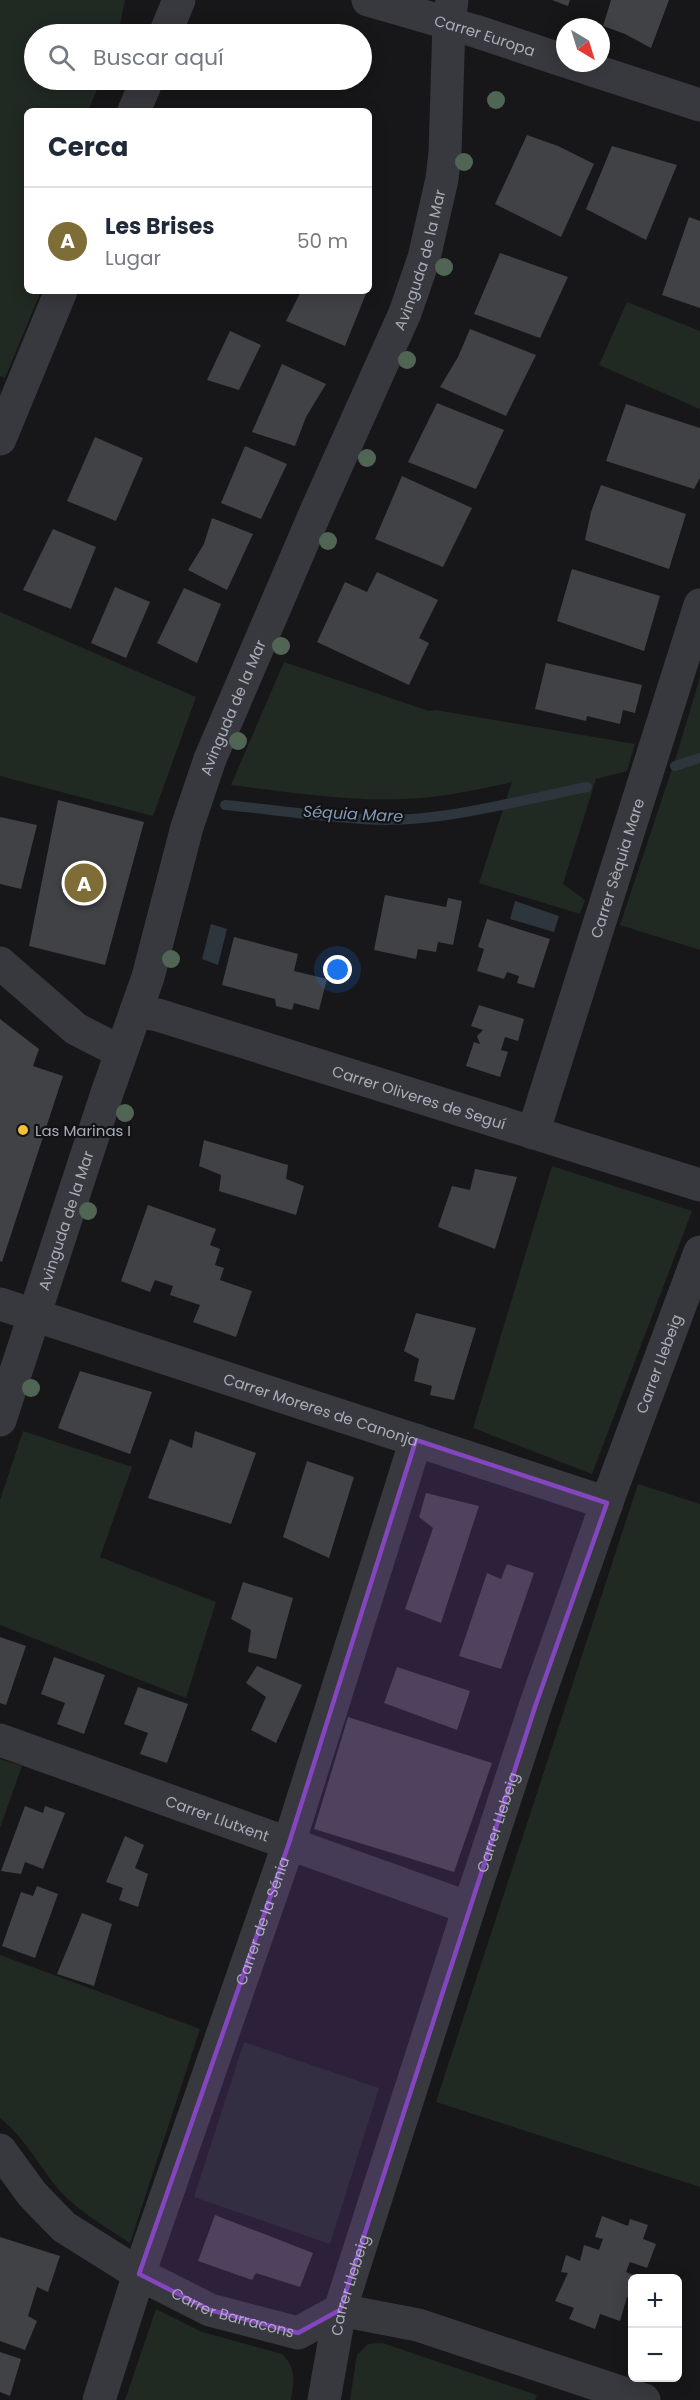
<!DOCTYPE html>
<html lang="es">
<meta charset="utf-8">
<style>
:root{--surface:#fff;--page:#f2f2f3;--text:#1f2937;--muted:#747a83;--line:#e0e1e3;--accent:#7e6d37}
body{margin:0;font-family:Poppins,sans-serif;background:var(--page);color:var(--text)}
.controls{position:absolute;right:18px;bottom:18px;display:grid;overflow:hidden;border-radius:9px;box-shadow:0 3px 15px #0003}
.controls button{width:54px;height:54px;display:grid;place-items:center;padding:0;border:0;border-bottom:2px solid var(--line);background:var(--surface);color:var(--text);font:30px sans-serif}
.compass{position:absolute;left:556px;top:18px;width:54px;height:54px;border-radius:50%;background:var(--surface);box-shadow:0 3px 15px #0003;rotate:142deg}
.you{position:absolute;left:338px;top:970px;width:21px;height:21px;margin:-15px;border:4px solid #fff;border-radius:50%;background:#1a73e8;box-shadow:0 0 0 9px #1a73e833}
.badge{display:grid;place-items:center;width:39px;height:39px;border-radius:50%;background:var(--accent);color:#fff;font-size:20px;font-weight:700}
.pin{position:absolute;translate:-50% -50%;border:3px solid #fff;box-shadow:0 2px 6px #0006}
.list{margin:0;padding:0;list-style:none}
h2{display:flex;justify-content:space-between;align-items:center;height:78px;margin:0;padding:0 24px;font-size:26px}
h2 small{font-size:20px;font-weight:400;color:var(--muted)}
.list li{display:grid;grid-template-columns:39px 1fr auto;gap:18px;align-items:center;box-sizing:border-box;height:108px;padding:0 24px;border-top:2px solid var(--line)}
.list b{display:block;font-size:22px;white-space:nowrap}
.list p{margin:0;font-size:20px;white-space:nowrap;color:var(--muted)}
.list em{font-size:20px;font-style:normal;color:var(--muted)}
.icon{flex:none;width:33px;height:33px;fill:none;stroke:currentColor;stroke-width:2;stroke-linecap:round;stroke-linejoin:round}
.map{position:relative;flex:none;width:700px;height:2400px;overflow:hidden}
.search{position:absolute;background:var(--surface);box-shadow:0 3px 15px #0003;left:24px;top:24px;width:348px;height:66px;display:flex;align-items:center;gap:15px;box-sizing:border-box;padding:0 21px;border-radius:33px;color:var(--muted);font-size:22px}
.panel{position:absolute;background:var(--surface);box-shadow:0 3px 15px #0003;left:24px;top:108px;width:348px;height:186px;border-radius:9px}
.map>svg:first-child{display:block}
</style>
<div class="map">
<svg width="700" height="2400" viewBox="0 0 700 2400">
<rect width="100%" height="100%" fill="#171719"/>
<!-- green -->
<path fill="#212923" d="M0 0H125L118 34H34V80H101L88 111H27V291H41L5 378 0 376Z
M627 302 700 331V409L599 365Z
M0 612 196 697 153 816 0 776Z
M284 662 429 711 436 710 635 744 627 771 596 779 563 884 585 900 580 914 479 883 512 782C477 790 439 798 402 799 346 801 288 792 231 785Z
M700 677V950L620 925 677 754Z
M552 1166 692 1211 592 1474 473 1428Z
M23 1431 132 1467 100 1557 216 1602 186 1698 0 1625V1500Z
M638 1484 700 1504V2187L436 2102Z
M0 1759 22 1766 0 1828Z
M0 1955 200 2029 130 2243C106 2227 79 2212 59 2190 39 2166 25 2138 0 2118Z
M244 2042 379 2088 330 2244 194 2197Z
M156 2309 202 2332 282 2354C297 2369 294 2381 291 2400H125Z
M382 2343 537 2395 535 2400H350L357 2355 368 2344Z"/>
<!-- water -->
<path fill="#2d353d" d="M515 901 559 916 554 932 510 919Z
M211 924 227 929 218 965 202 959Z"/>
<g fill="none" stroke-linecap="round" stroke-linejoin="round">
<!-- stream -->
<path stroke="#2d353d" stroke-width="10" d="M675 766 700 758
M225 805C278 810 332 819 385 820 449 820 523 800 587 787"/>
</g>
<!-- building -->
<path fill="#414246" d="M552 0H570L568 6Z
M611 0H669L651 48 625 34 603 26Z
M527 135 558 146 594 164 561 237 495 204Z
M612 146 677 165 646 240 586 209Z
M689 217 700 221V308L662 295Z
M500 253 568 277 540 338 474 314Z
M301 291H367L345 346 286 321Z
M470 329 536 355 506 416 440 387 458 357Z
M230 331 261 345 239 390 207 380Z
M282 364 326 384 306 417 295 446 252 432Z
M437 403 504 430 476 489 408 462Z
M626 404 700 428V478L694 489 606 461Z
M95 437 143 458 116 521 67 501Z
M245 446 287 464 261 519 221 503Z
M402 476 472 508 443 567 375 539Z
M601 485 686 514 669 569 585 540 591 512Z
M212 518 253 534 227 590 188 570 204 544Z
M53 529 96 547 71 609 23 590Z
M572 569 660 596 644 651 557 621Z
M377 572 438 600 419 638 429 643 409 685 317 642 345 582 367 592Z
M115 587 150 602 126 658 91 643Z
M184 588 221 604 197 663 157 643Z
M546 663 642 685 635 713 623 710 620 724 587 716 586 721 535 709Z
M58 800 144 822 105 965 29 946Z
M0 817 37 825 21 889 0 884Z
M385 895 446 907 448 898 462 901 453 945 438 942 436 952 418 949 416 959 374 950Z
M487 919 550 939 534 988 517 983 519 976 507 972 504 979 477 971 484 949 478 947Z
M234 937 298 954 294 971 327 979 319 1010 294 1003 292 1010 276 1006 275 999 222 985Z
M479 1005 524 1019 518 1041 505 1037 501 1050 508 1052 500 1077 466 1066 474 1042 480 1044 477 1036 483 1030 471 1026Z
M0 1019 39 1049 33 1066 63 1076 2 1262 0 1261Z
M204 1140 288 1165 286 1179 304 1186 296 1215 219 1191 221 1175 199 1166Z
M475 1169 517 1177 495 1249 438 1227 452 1186 470 1190Z
M148 1205 216 1229 210 1245 220 1249 215 1265 224 1268 220 1280 252 1291 236 1337 193 1322 200 1305 170 1295 173 1286 155 1280 150 1292 121 1281Z
M416 1313 476 1328 454 1400 430 1395 432 1386 414 1381 419 1359 404 1351Z
M80 1371 152 1392 130 1454 58 1428Z
M195 1431 256 1453 231 1524 148 1498 170 1439 192 1448Z
M307 1461 354 1477 329 1558 283 1537Z
M426 1493 479 1506 441 1623 405 1609 433 1528 419 1517Z
M507 1564 534 1573 501 1669 459 1656 487 1573 501 1579Z
M243 1582 293 1598 276 1659 248 1652 251 1630 231 1619Z
M0 1637 26 1646 6 1705 0 1703Z
M54 1657 105 1675 84 1734 57 1724 65 1703 41 1694Z
M257 1666 302 1685 276 1743 251 1730 266 1697 246 1683Z
M397 1667 470 1691 457 1730 384 1703Z
M138 1687 188 1704 167 1763 140 1754 148 1733 124 1724Z
M348 1717 492 1763 454 1872 314 1829Z
M25 1806 43 1813 45 1806 65 1813 43 1869 25 1862 21 1874 1 1871Z
M125 1836 144 1845 135 1868 148 1874 138 1907 119 1900 123 1888 106 1882Z
M37 1886 58 1894 35 1958 2 1946 21 1892 33 1896Z
M82 1913 112 1924 94 1986 57 1974Z
M215 2215 313 2253 300 2287 256 2273 252 2280 198 2261Z
M602 2216 628 2226 630 2219 648 2225 643 2239 656 2244 647 2268 630 2262 626 2272 641 2278H632V2297H627L620 2321 600 2314 595 2329 569 2319 574 2308 555 2301 568 2273 561 2272 566 2255 580 2261 584 2245 599 2250 603 2239 595 2237Z
M0 2237 60 2256 48 2292 37 2287 28 2316 37 2321 25 2350 0 2341Z
M0 2352 21 2359 10 2396 0 2392Z"/>
<g fill="none" stroke-linecap="round" stroke-linejoin="round">
<!-- minor -->
<g stroke="#38393e" stroke-width="33">
<path id="s1" d="M368 0 475 31 565 61"/>
<path d="M165 34 179 0"/>
<path d="M571 63 700 105"/>
<path d="M134 111 147 80"/>
<path d="M0 439 61 291"/>
<path d="M0 963 76 1029 121 1052"/>
<path id="s2" d="M136 1011 158 1015 700 1185"/>
<path id="s3" d="M533 1133 700 605"/>
<path id="s4" d="M0 1304 607 1503"/>
<path id="s5" d="M0 1420 107 1093 148 977 187 827 210 759 317 509 405 313 424 258 442 179 445 153 449 23 452 0"/>
<path id="s6" d="M0 1740 469 1908"/>
<path id="s7" d="M0 2150 32 2194 64 2227 139 2274 210 2310 298 2333 340 2310 418 2325 644 2400"/>
<path id="s8" d="M99 2400 139 2274 289 1843 416 1440"/>
<path id="s9" d="M324 2400 340 2310 469 1908 536 1704 611 1491 700 1252"/>
</g>
</g>
<!-- trees -->
<g fill="#516554">
<circle cx="496" cy="100" r="9"/>
<circle cx="464" cy="162" r="9"/>
<circle cx="444" cy="267" r="9"/>
<circle cx="407" cy="360" r="9"/>
<circle cx="367" cy="458" r="9"/>
<circle cx="328" cy="541" r="9"/>
<circle cx="281" cy="646" r="9"/>
<circle cx="238" cy="741" r="9"/>
<circle cx="171" cy="959" r="9"/>
<circle cx="125" cy="1113" r="9"/>
<circle cx="88" cy="1211" r="9"/>
<circle cx="31" cy="1388" r="9"/>
</g>
<!-- marked area -->
<path fill="#8446be" fill-opacity="0.2" stroke="#8446be" stroke-width="4.5" stroke-linejoin="round" d="M416 1440 607 1503 536 1704 340 2310 298 2333 210 2310 139 2274 289 1843Z"/>
<!-- markers -->
<circle fill="#f2c136" stroke="#121214" stroke-width="2" cx="23" cy="1130" r="6"/>
<g text-anchor="middle" dominant-baseline="central" stroke-width="4.5" stroke-linejoin="round" paint-order="stroke">
<!-- street labels -->
<g font-size="15" fill="#a9adb9" stroke="#121214">
<text stroke="none"><textPath href="#s1" startOffset="122">Carrer Europa</textPath></text>
<text stroke="none"><textPath href="#s5" startOffset="1236">Avinguda de la Mar</textPath></text>
<text stroke="none"><textPath href="#s5" startOffset="750">Avinguda de la Mar</textPath></text>
<text stroke="none"><textPath href="#s3" startOffset="278">Carrer Sèquia Mare</textPath></text>
<text stroke="none"><textPath href="#s2" startOffset="296">Carrer Oliveres de Seguí</textPath></text>
<text stroke="none"><textPath href="#s5" startOffset="210">Avinguda de la Mar</textPath></text>
<text stroke="none"><textPath href="#s9" startOffset="1090">Carrer Llebeig</textPath></text>
<text stroke="none"><textPath href="#s4" startOffset="338">Carrer Moreres de Canonja</textPath></text>
<text stroke="none"><textPath href="#s6" startOffset="231">Carrer Llutxent</textPath></text>
<text stroke="none"><textPath href="#s9" startOffset="604">Carrer Llebeig</textPath></text>
<text stroke="none"><textPath href="#s8" startOffset="506">Carrer de la Sénia</textPath></text>
<text stroke="none"><textPath href="#s9" startOffset="118">Carrer Llebeig</textPath></text>
<text stroke="none"><textPath href="#s7" startOffset="291">Carrer Barracons</textPath></text>
</g>
<!-- poi labels -->
<g font-size="15" fill="#a9adb9" stroke="#121214" text-anchor="start">
<text x="35" y="1130">Las Marinas I</text>
</g>
<!-- water labels -->
<g font-size="16" font-style="italic" fill="#8098b4" stroke="#121214">
<text transform="translate(353 814) rotate(3)">Séquia Mare</text>
</g>
</g>
</svg>
<div class="controls">
<button>+</button>
<button>−</button>
</div>
<svg class="compass" viewBox="-18 -18 36 36"><path d="M0-13l5 13h-10z" fill="#e53935"/><path d="M0 13l5-13h-10z" fill="#747a83"/></svg>
<div class="you"></div>
<div class="pin badge" style="left:84px;top:883px">A</div>
<div class="search"><svg class="icon" aria-label="search" viewBox="0 0 24 24"><circle cx="10" cy="10" r="6"/><path d="M15 15l6 6"/></svg>Buscar aquí</div>
<section class="panel">
<h2>Cerca<small></small></h2>
<ul class="list">
<li><span class="badge">A</span><div><b>Les Brises</b><p>Lugar</p></div><em>50 m</em></li>
</ul>
</section>
</div>
